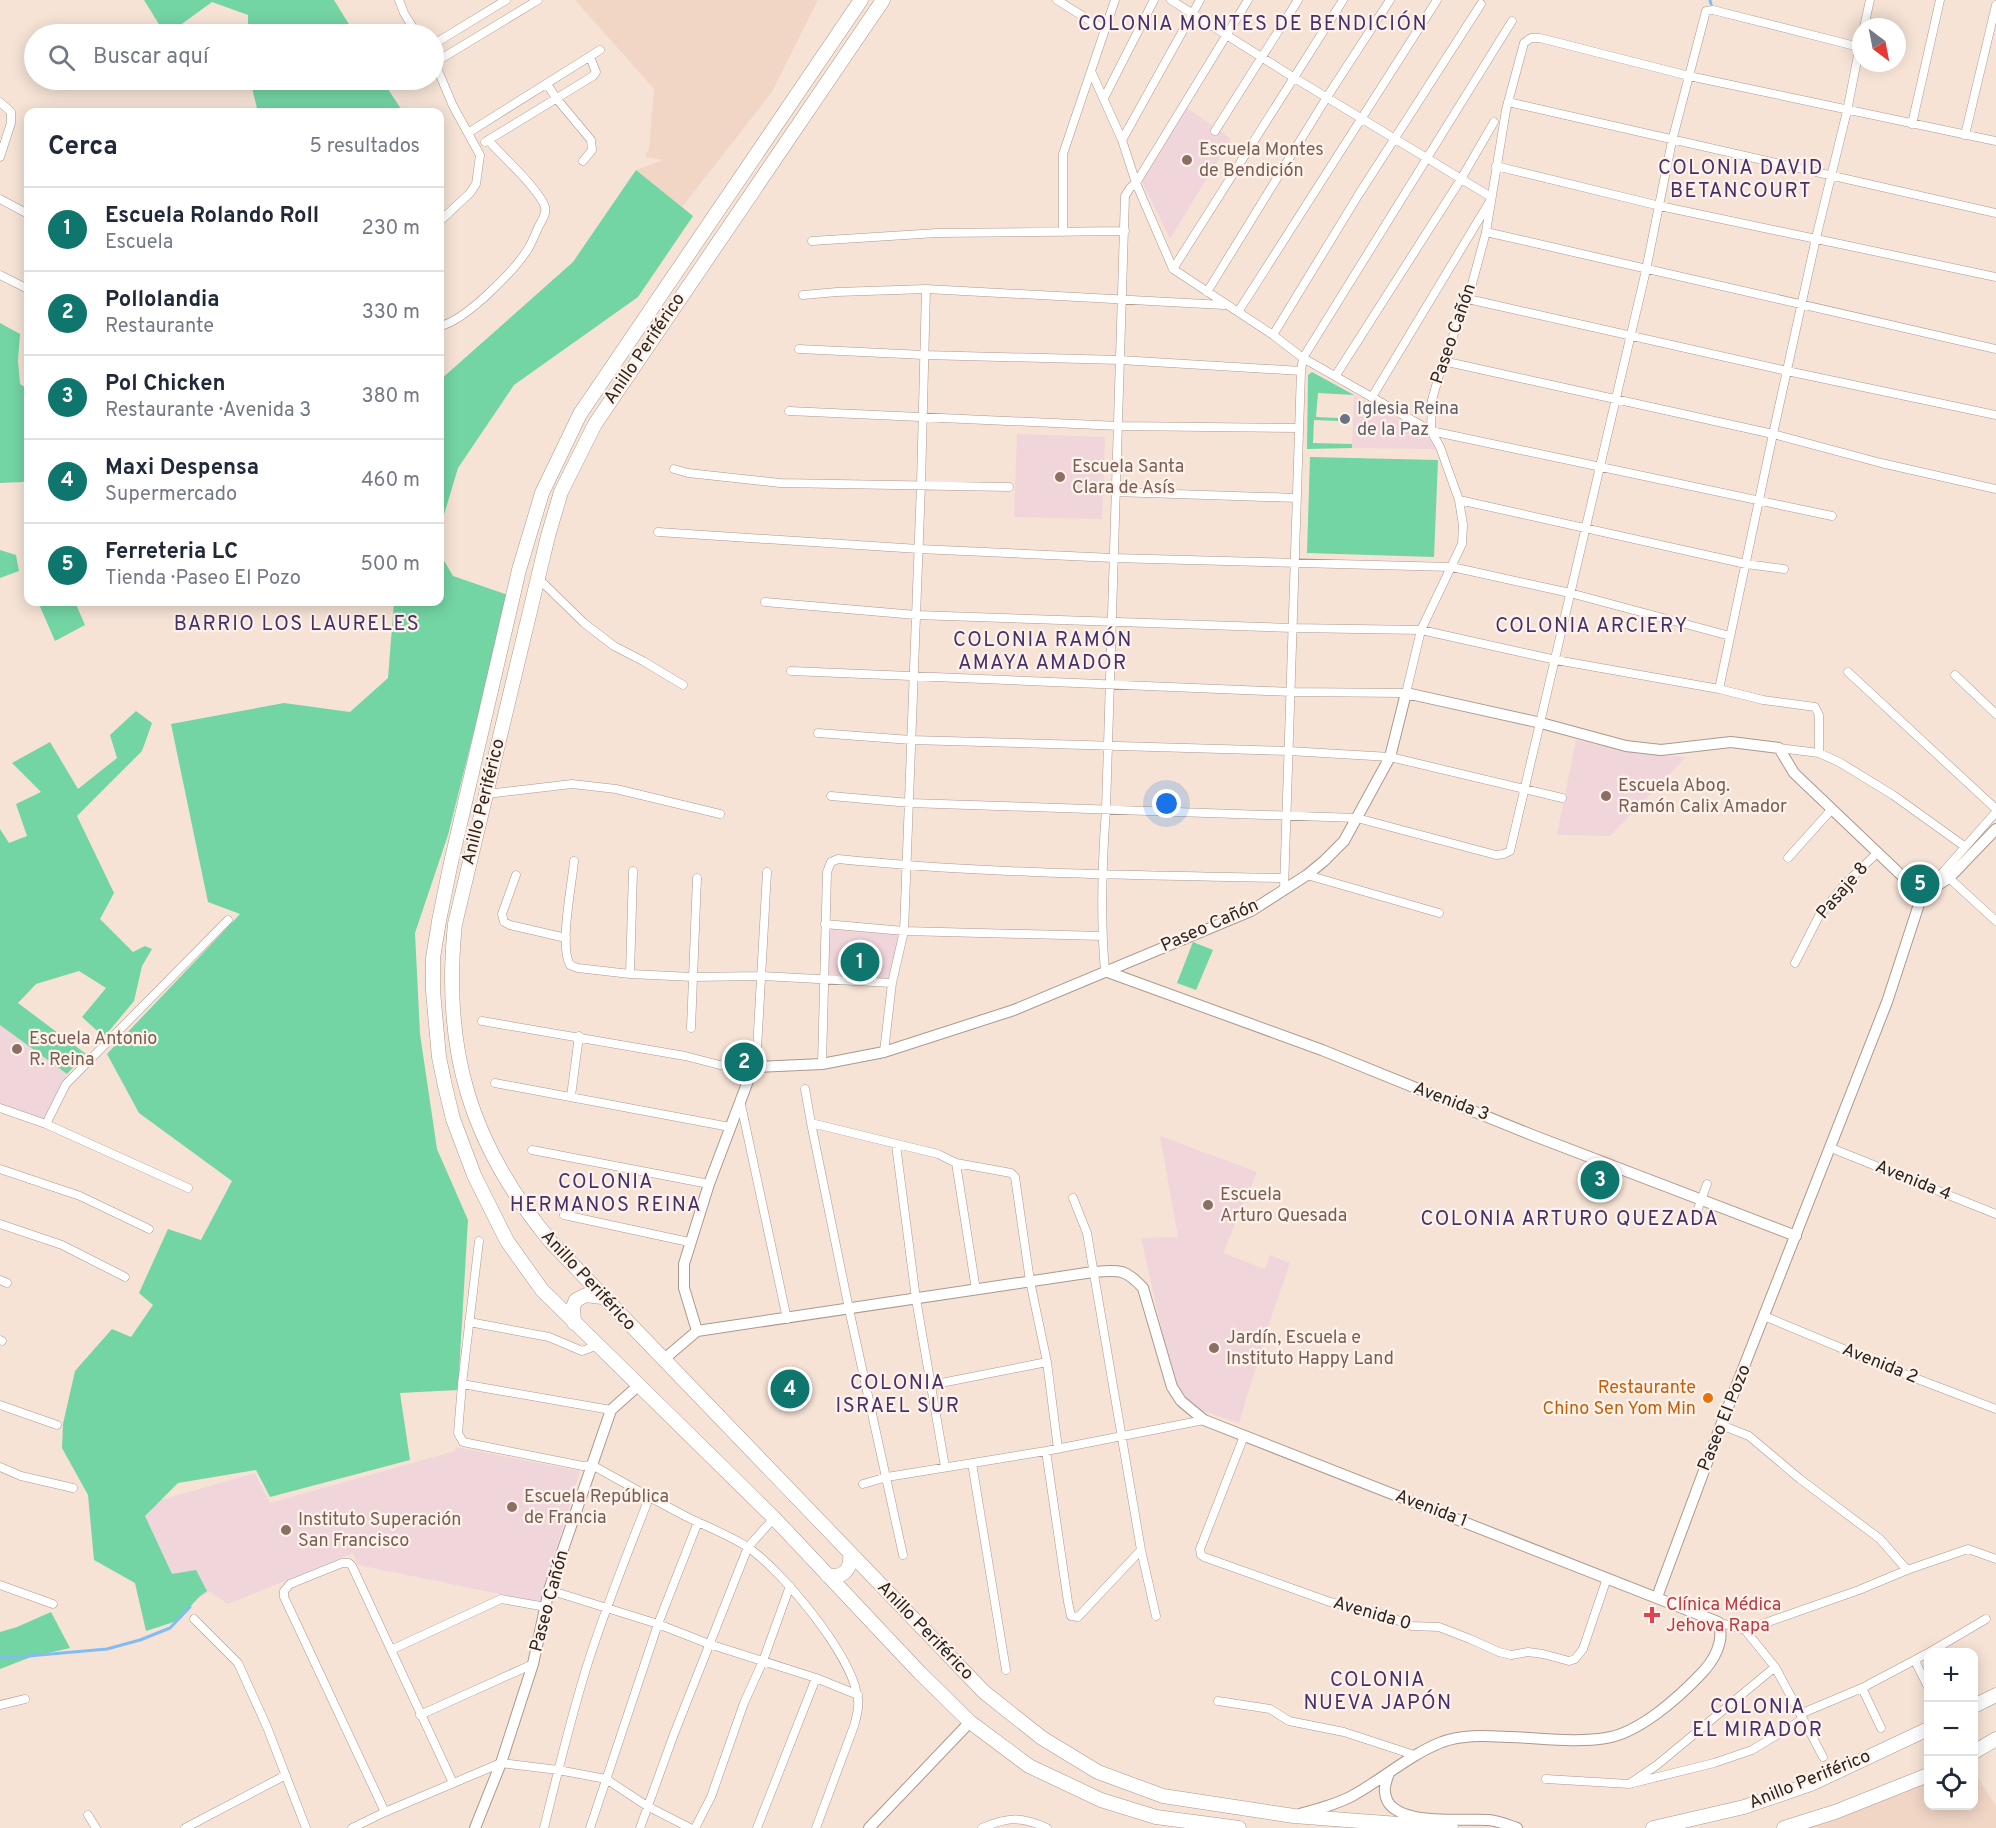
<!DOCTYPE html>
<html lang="es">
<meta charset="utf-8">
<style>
:root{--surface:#fff;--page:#f2f2f3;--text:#1f2937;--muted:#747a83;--line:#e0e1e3;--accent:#0f766e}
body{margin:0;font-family:Overpass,sans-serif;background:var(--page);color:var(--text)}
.controls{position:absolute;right:18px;bottom:18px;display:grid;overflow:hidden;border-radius:12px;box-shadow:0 3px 15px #0003}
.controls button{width:54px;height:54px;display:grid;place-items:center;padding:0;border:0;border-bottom:2px solid var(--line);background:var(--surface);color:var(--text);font:30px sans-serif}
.compass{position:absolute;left:1852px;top:18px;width:54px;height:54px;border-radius:50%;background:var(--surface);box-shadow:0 3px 15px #0003;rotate:148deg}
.you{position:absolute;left:1167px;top:804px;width:21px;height:21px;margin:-15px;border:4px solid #fff;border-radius:50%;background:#1a73e8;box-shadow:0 0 0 9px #1a73e833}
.badge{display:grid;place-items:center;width:39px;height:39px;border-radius:50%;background:var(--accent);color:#fff;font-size:20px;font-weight:700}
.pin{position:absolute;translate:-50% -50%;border:3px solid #fff;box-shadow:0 2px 6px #0006}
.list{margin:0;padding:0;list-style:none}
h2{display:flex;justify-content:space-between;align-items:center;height:78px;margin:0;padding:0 24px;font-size:26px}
h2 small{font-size:20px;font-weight:400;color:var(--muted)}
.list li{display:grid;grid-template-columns:39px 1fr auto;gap:18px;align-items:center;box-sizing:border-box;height:84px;padding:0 24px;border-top:2px solid var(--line)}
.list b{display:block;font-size:22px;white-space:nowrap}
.list p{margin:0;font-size:20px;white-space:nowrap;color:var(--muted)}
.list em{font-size:20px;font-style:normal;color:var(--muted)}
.icon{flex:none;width:33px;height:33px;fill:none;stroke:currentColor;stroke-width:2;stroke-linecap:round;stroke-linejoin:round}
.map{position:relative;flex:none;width:1996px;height:1828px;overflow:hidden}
.search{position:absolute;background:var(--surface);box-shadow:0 3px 15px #0003;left:24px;top:24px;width:420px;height:66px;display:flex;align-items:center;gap:15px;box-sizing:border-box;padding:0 21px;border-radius:33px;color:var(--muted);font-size:22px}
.panel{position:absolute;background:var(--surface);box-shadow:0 3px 15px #0003;left:24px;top:108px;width:420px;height:498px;border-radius:12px}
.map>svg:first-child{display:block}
</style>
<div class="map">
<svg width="1996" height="1828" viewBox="0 0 1996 1828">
<rect width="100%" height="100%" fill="#f6e3d6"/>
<!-- built -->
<path fill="#f1d6c6" d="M575 0H818L772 92 682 207 636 170 663 160 645 157 649 150 654 89Z
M1974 1771 1996 1806V1828H1796L1928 1775V1806H1974Z"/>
<!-- education -->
<path fill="#f0d5db" d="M1187 108 1231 139 1170 239 1141 180Z
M1354 395 1427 435 1436 449 1352 448Z
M1017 434 1105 437 1102 519 1014 517Z
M1576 740 1641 754 1686 757 1610 836 1557 835Z
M826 922 901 927 890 981 826 977Z
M0 1025 67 1074 44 1120 0 1104Z
M1160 1136 1257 1172 1223 1253 1265 1269 1270 1255 1290 1263 1273 1312 1239 1423 1200 1410 1188 1401 1174 1384 1141 1238 1178 1237Z
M455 1447 580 1471 540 1602 358 1565 353 1553 228 1604 210 1592 192 1602 105 1516 255 1473 270 1503 455 1451Z"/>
<!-- green -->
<path fill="#73d4a4" d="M144 0H334L355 34H248V15L212 2 168 34H165Z
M250 80H382L403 112H258Z
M636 170 693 216 638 297 514 385 458 468 440 528V380L573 262Z
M0 323 20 334 18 361 20 384 28 389V477L23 482 0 483Z
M1312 372 1354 395 1318 393 1316 417 1338 418V421L1314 420 1313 443 1352 444V448L1307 449 1308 375Z
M1310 457 1438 460 1434 557 1307 553Z
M0 550 16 555 19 571 0 578Z
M440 554 453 576 508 595 448 835 415 933 420 1034 437 1149 468 1220 458 1390 400 1393 410 1460 270 1497 256 1470 178 1483 145 1516 172 1574 196 1570 207 1591 200 1596 177 1621 146 1631 135 1583 94 1560 88 1495 62 1448 63 1424 75 1371 112 1329 131 1337 153 1305 139 1293 168 1229 201 1240 232 1181 139 1113 107 1054 240 914 208 902 171 724 284 703 350 712 388 678 394 602H440Z
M38 602H75L85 625 55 641Z
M136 711 152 723 142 751 77 816 114 893 100 919 133 952 145 946 152 949 142 966 134 1001 104 1037 82 1017 106 988 79 971 36 984 18 1003 86 1054 67 1074 0 1025V829L9 843 27 836 16 804 41 792 12 763 50 742 78 789 117 758 110 735Z
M1193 942 1213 950 1196 990 1177 983Z
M51 1612 70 1648 31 1657 0 1669V1632L17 1627Z"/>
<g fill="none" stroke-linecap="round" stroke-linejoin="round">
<!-- stream -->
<path stroke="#83bcf1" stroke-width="3" d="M1710 0 1711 4
M0 1657H17L107 1649 140 1640 170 1628 190 1607"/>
<defs>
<path id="minor" d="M399 0 404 13 417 34
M1057 0 1105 30
M1115 0 1091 71 1122 140 1136 183 1173 269 1273 335 1303 358 1431 431 1832 516
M1171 0 1293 77 1491 197
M1864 27 1870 0
M434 44 506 0
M434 61 453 106 480 155 476 184 470 193 440 221
M434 63 538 0
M547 84 556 98 591 140 592 150 583 161
M1104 98 1154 0
M0 102 11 112V123L0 157
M1508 102 1996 213
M1912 124 1940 0
M1215 131 1298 0
M468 133 600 50
M1965 135 1996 5
M1122 140 1200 0
M485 142 593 76 596 72 590 57
M1496 166 1660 206 1996 277
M0 199 28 214
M1063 232V154L1091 71
M1486 232 1996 349
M812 241 937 233 1125 231
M1173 269 1343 0
M0 275 28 289
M1207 292 1327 97 1390 0
M803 295 837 292 926 289 1224 305
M1468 299 1787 371 1996 415
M1238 312 1437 0
M440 326C465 321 514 271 528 249 532 242 535 235 538 228 541 221 547 214 545 207 539 189 502 156 488 140
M1273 335 1359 194 1481 4
M799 349 924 355 1120 360 1301 371
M1443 361 1773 434 1881 463 1996 489
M1336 375 1461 179 1494 122
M1372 397 1490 201
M789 411 1119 426 1299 428
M674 469 688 473 780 483 1009 487
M1115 492 1297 498
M1459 500 1746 564 1784 569
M658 532 919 549 1113 558 1452 567 1570 593 1730 636
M538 578 584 623 614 646 643 661 683 685
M765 602 916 615 1293 628 1421 630 1556 660 1719 689 1763 700 1815 707 1819 715V753
M791 671 1291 692 1406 693 1421 630 1462 544 1463 525 1459 500 1440 447 1431 431 1432 400 1443 361 1468 299 1486 232 1506 110 1524 43 1531 38H1540L1689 76 1996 141
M1848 672 1996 809
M1955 675 1996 714
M1719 689 1773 434 1816 238 1847 111 1861 40
M818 733 911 740 1289 751 1390 757 1562 798
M1779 748 1819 753 1839 762 1893 795 1964 846
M487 794 572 784 616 789 720 814
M831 796 910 803 1357 818 1496 855 1504 854 1510 851 1646 270 1672 141 1706 11 1713 10 1859 47
M1788 858 1831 810
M574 861C572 885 559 946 570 965L578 968 630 974 693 977 760 976 892 983
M516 875 502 914 504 922 510 925 566 938
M1307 875 1439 913
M1949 878 1996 921
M1930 887 1996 812
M1284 889 1301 371 1303 358 1512 21
M825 924 904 931 1102 936
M1795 963 1819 916 1844 885 1877 853
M1105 971C1100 917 1102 864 1106 809L1125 196 1130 188 1136 183 1248 0
M630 974 633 871
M482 1021 685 1056 751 1073
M691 1028 697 878
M884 1052 892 983 904 931 921 485 926 289
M822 1064 827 872 831 862 838 859C986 874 1135 875 1284 878
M756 1067 767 872
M495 1083 730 1127
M805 1089 811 1123 938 1154 956 1163 1011 1173 1015 1177 1030 1281 1047 1362 1058 1449
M571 1096 579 1036
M740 1100 787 1319
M0 1108 46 1124 188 1188
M811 1123 849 1309 903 1555
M46 1124 66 1084 228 920
M896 1145 916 1299 945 1467
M1831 1148 1996 1214
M532 1150 709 1184
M956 1163 976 1290
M0 1169 80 1196 149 1229
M564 1215 689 1242
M1695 1217 1707 1184
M0 1224 62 1245 125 1277
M479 1241 462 1384 458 1433 463 1442 583 1466 592 1465C624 1483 656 1501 689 1518 708 1527 728 1535 746 1546 782 1570 849 1652 857 1694 860 1705 857 1715 854 1726L816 1828
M0 1280 7 1283
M1764 1316 1894 1370 1996 1409
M469 1322 549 1337 582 1351 598 1345
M0 1340 2 1341
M462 1384 611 1410
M931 1385 1047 1362
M0 1405 57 1425
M1721 1425 1749 1436 1800 1479 1880 1539 1907 1570
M1244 1436 1200 1549 1201 1555 1204 1557 1330 1602 1382 1614 1412 1626 1439 1627 1470 1639 1499 1652 1511 1655 1528 1652 1543 1654 1569 1661 1575 1659 1583 1649 1607 1578
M1046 1451 1068 1602 1071 1616 1078 1617 1141 1550 1087 1233 1073 1198
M972 1463 1006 1670
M0 1467 21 1476 73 1488
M863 1484 887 1477 1046 1451 1204 1420
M1141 1550 1156 1616
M0 1585 53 1604
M549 1590 658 1624 709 1644 816 1678 858 1695
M194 1619 238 1663 267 1727 306 1828
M1718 1622 1745 1630 1859 1590 1907 1570 1968 1549 1996 1559
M391 1650 501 1599 546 1607
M1930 1652 1986 1619
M1915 1661 1928 1687
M1862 1688 1881 1728
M1218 1701 1270 1709 1289 1721 1344 1732 1414 1755
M0 1705 25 1699
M1800 1714 1862 1688 1928 1653
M420 1715 533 1664
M1803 1719 1823 1757
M1546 1779 1629 1784 1657 1765 1775 1667
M1629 1784 1714 1763 1752 1750 1803 1719 1775 1667 1745 1630
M385 1812 284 1597V1591L290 1584 342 1563H349L352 1566 453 1783
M88 1815 96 1828
M185 1828 286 1775
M352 1828 385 1812 501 1763 558 1770 606 1779 647 1806 690 1828
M544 1828C557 1775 570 1721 586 1669 604 1611 627 1555 649 1498
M590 1828 658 1624 698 1522
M640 1828 674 1734 748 1547 774 1518
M695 1828 711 1797 744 1703 763 1661 790 1586
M757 1828 816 1678
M982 1828C1007 1817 1022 1816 1047 1828"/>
<path id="tertiary" d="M1105 971 1322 1050 1532 1135 1796 1236
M697 1331 684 1288V1264L709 1184 751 1073 756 1067 822 1064 884 1052 1014 1010 1251 911 1307 875 1324 861 1344 841 1390 757 1406 693 1541 723 1626 746 1661 750 1731 742 1779 748 1794 773 1922 895
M697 1331 1093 1272C1118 1270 1125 1268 1143 1288L1172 1387 1181 1401 1204 1420 1718 1622C1726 1641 1713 1662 1700 1675 1678 1698 1639 1733 1606 1738 1576 1743 1541 1738 1510 1737 1487 1736 1464 1734 1442 1742 1409 1755 1383 1779 1352 1796 1335 1805 1318 1809 1300 1814
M663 1360 697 1331
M1657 1597 1721 1425 1887 1002 1922 895 1949 878 1996 829
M1389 1773C1387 1779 1384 1786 1385 1792 1387 1828 1463 1818 1489 1820 1499 1821 1508 1825 1517 1828
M475 1828 501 1763 533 1664 549 1590 611 1410 639 1385
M869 1828 970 1722"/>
<path id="trunk" d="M861 0 580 414 542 493 519 570 450 867 439 921 433 958V991L439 1057 445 1086 453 1119 474 1175 507 1241 542 1290 774 1518 920 1673 970 1722 1029 1766 1101 1800 1156 1817 1239 1828
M883 0 595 424 561 492 548 536 455 924C442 1050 470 1144 551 1242L984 1692 1042 1738 1098 1772 1163 1796 1294 1816 1451 1828
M574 1323 573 1307 576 1300 586 1295 602 1297
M827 1575C842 1579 852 1570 850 1554
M1974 1706 1996 1695
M1974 1752 1996 1739
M1653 1828 1744 1807 1811 1784 1928 1729
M1784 1828 1835 1812 1928 1775"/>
</defs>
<!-- minor casing -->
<use href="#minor" stroke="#ab998d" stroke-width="9"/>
<!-- tertiary casing -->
<use href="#tertiary" stroke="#ab998d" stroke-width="12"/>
<!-- trunk casing -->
<use href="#trunk" stroke="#ab998d" stroke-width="15"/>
<!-- minor -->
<use href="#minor" stroke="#fff" stroke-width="8"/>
<!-- tertiary -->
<use href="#tertiary" stroke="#fff" stroke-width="10"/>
<!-- trunk -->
<use href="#trunk" stroke="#fff" stroke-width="14"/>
</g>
<!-- markers -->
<g fill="#8d6e63" stroke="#fef2ea" stroke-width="2">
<circle cx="1187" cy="160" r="6"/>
<circle cx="1060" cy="477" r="6"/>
<circle cx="1606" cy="796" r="6"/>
<circle cx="17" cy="1049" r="6"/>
<circle cx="1208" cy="1205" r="6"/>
<circle cx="1214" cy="1348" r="6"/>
<circle cx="512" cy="1507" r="6"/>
<circle cx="286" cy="1530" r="6"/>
</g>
<circle fill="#6b7280" stroke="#fef2ea" stroke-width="2" cx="1345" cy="419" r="6"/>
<circle fill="#e8710a" stroke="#fef2ea" stroke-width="2" cx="1708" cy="1398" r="6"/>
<path fill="#e0444e" stroke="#fef2ea" stroke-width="2" d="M1649 1606h6v6h6v6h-6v6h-6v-6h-6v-6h6z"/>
<g text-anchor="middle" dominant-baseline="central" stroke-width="4.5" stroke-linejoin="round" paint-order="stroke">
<!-- education labels -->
<g font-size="18" fill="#785e54" stroke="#fef2ea" text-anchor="start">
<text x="1199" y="150">Escuela Montes<tspan x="1199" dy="21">de Bendición</tspan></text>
<text x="1072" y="467">Escuela Santa<tspan x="1072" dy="21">Clara de Asís</tspan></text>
<text x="1618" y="786">Escuela Abog.<tspan x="1618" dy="21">Ramón Calix Amador</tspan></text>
<text x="29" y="1039">Escuela Antonio<tspan x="29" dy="21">R. Reina</tspan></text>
<text x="1220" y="1195">Escuela<tspan x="1220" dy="21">Arturo Quesada</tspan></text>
<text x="1226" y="1338">Jardín, Escuela e<tspan x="1226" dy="21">Instituto Happy Land</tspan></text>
<text x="524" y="1497">Escuela República<tspan x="524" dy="21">de Francia</tspan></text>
<text x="298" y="1520">Instituto Superación<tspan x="298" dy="21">San Francisco</tspan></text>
</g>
<!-- street labels -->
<g font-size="18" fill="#2c2520" stroke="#fef2ea">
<text transform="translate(1454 334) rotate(-71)">Paseo Cañón</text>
<text transform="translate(645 349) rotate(-56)">Anillo Periférico</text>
<text transform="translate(484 802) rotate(-76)">Anillo Periférico</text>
<text transform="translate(1843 891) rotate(-49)">Pasaje 8</text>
<text transform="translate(1210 926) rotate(-24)">Paseo Cañón</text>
<text transform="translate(1451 1102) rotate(21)">Avenida 3</text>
<text transform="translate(1913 1181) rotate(22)">Avenida 4</text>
<text transform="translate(588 1281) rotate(47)">Anillo Periférico</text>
<text transform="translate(1880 1364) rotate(22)">Avenida 2</text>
<text transform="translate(1725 1418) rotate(-68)">Paseo El Pozo</text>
<text transform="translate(1431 1509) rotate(21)">Avenida 1</text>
<text transform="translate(550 1601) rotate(-75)">Paseo Cañón</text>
<text transform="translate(1372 1614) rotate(16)">Avenida 0</text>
<text transform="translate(925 1631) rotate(46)">Anillo Periférico</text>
<text transform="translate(1810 1780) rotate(-22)">Anillo Periférico</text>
</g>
<!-- worship labels -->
<g font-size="18" fill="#5b616d" stroke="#fef2ea" text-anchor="start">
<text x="1357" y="409">Iglesia Reina<tspan x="1357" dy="21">de la Paz</tspan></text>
</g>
<!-- food labels -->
<g font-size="18" fill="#c56008" stroke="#fef2ea" text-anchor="end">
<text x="1696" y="1388">Restaurante<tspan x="1696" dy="21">Chino Sen Yom Min</tspan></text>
</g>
<!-- health labels -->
<g font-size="18" fill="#be3a42" stroke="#fef2ea" text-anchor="start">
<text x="1666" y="1605">Clínica Médica<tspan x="1666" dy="21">Jehova Rapa</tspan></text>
</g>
<!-- neighbourhood labels -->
<g font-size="20" letter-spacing="1.5" fill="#44306b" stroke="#fef2ea">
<text x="1253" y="25">COLONIA MONTES DE BENDICIÓN</text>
<text x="1741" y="169">COLONIA DAVID<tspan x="1741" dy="23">BETANCOURT</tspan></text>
<text x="297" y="625">BARRIO LOS LAURELES</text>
<text x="1592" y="627">COLONIA ARCIERY</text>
<text x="1043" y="641">COLONIA RAMÓN<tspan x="1043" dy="23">AMAYA AMADOR</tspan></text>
<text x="606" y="1183">COLONIA<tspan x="606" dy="23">HERMANOS REINA</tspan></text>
<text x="1570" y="1220">COLONIA ARTURO QUEZADA</text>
<text x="898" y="1384">COLONIA<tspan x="898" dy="23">ISRAEL SUR</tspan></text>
<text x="1378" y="1681">COLONIA<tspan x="1378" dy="23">NUEVA JAPÓN</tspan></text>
<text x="1758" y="1708">COLONIA<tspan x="1758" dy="23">EL MIRADOR</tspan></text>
</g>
</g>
</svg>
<div class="controls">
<button>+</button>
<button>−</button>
<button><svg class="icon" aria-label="locate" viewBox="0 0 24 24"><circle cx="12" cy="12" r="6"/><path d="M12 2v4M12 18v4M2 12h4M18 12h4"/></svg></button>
</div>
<svg class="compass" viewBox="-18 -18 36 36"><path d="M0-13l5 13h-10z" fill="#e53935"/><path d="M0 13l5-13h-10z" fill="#747a83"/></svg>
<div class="you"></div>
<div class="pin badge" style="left:860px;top:962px">1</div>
<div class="pin badge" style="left:744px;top:1062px">2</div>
<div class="pin badge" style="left:1600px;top:1180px">3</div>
<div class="pin badge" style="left:790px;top:1389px">4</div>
<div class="pin badge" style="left:1920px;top:884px">5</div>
<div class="search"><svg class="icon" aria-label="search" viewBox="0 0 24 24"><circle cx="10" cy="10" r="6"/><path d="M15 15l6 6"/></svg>Buscar aquí</div>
<section class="panel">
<h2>Cerca<small>5 resultados</small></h2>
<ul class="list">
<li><span class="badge">1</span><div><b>Escuela Rolando Roll</b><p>Escuela</p></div><em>230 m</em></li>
<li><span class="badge">2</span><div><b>Pollolandia</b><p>Restaurante</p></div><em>330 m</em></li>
<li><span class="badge">3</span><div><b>Pol Chicken</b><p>Restaurante · Avenida 3</p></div><em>380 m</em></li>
<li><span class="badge">4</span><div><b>Maxi Despensa</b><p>Supermercado</p></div><em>460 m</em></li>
<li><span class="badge">5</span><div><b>Ferreteria LC</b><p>Tienda · Paseo El Pozo</p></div><em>500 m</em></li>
</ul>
</section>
</div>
